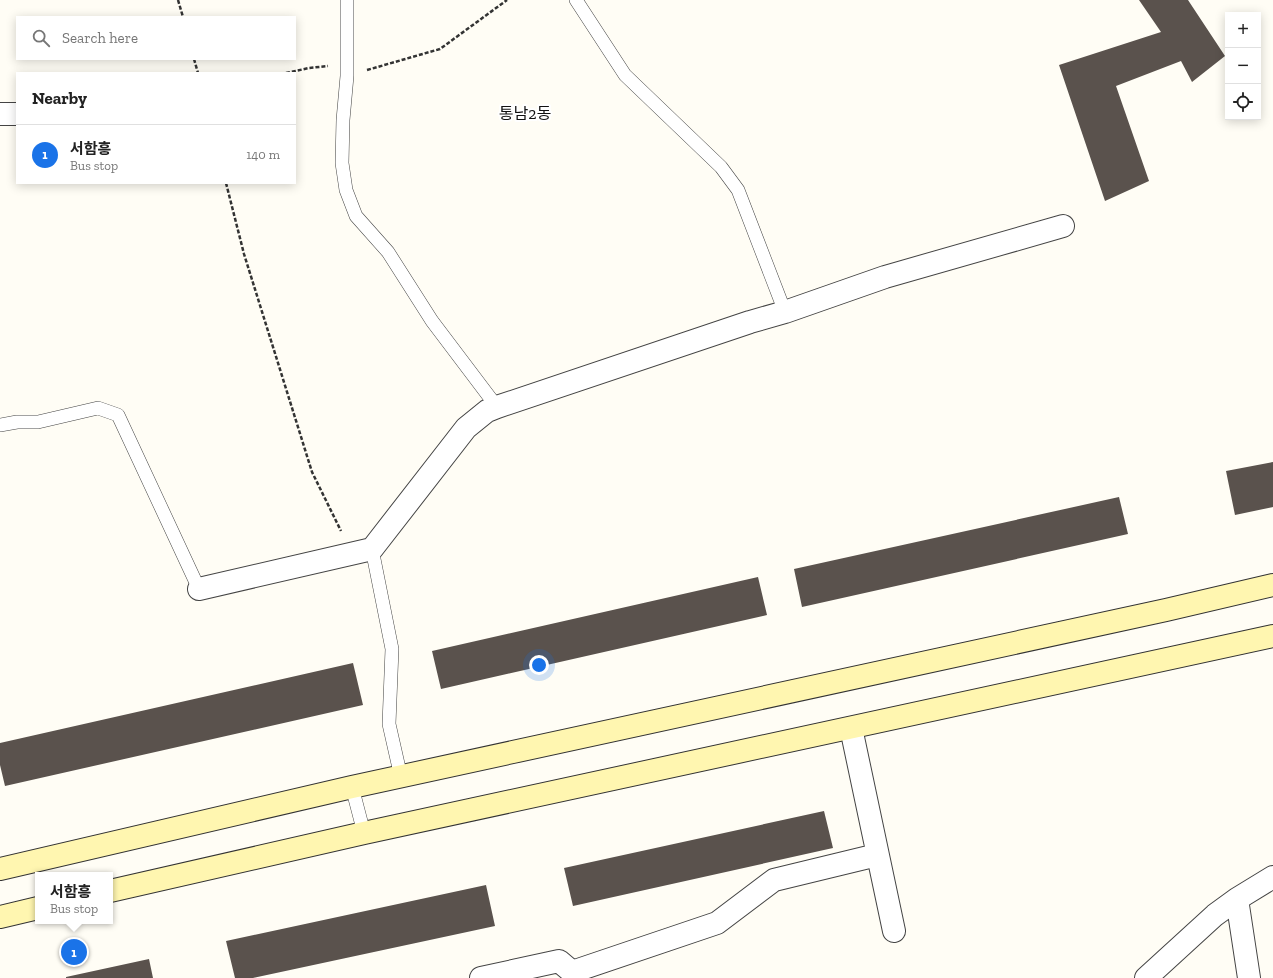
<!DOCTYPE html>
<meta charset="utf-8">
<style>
:root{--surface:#fff;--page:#f6f6f6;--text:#222;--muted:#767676;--line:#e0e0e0;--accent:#1a73e8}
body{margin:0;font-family:"Zilla Slab","Noto Sans KR",serif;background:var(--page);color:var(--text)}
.controls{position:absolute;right:12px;top:12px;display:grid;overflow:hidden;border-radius:0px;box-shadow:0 2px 10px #0003}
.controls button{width:36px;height:36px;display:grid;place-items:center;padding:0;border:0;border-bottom:1px solid var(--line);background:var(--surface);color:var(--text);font:20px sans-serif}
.you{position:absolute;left:539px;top:665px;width:14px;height:14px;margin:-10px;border:3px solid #fff;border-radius:50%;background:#1a73e8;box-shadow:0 0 0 6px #1a73e833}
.badge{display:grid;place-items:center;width:26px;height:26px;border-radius:50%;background:var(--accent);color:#fff;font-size:13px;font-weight:700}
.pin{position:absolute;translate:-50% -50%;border:2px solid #fff;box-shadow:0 1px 4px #0006}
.popup{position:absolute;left:35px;top:872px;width:78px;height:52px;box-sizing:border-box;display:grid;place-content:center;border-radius:0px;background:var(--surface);filter:drop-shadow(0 1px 3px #0005);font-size:13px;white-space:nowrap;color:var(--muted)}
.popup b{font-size:15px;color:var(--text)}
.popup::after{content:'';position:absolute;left:50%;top:100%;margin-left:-8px;border:8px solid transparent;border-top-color:var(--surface)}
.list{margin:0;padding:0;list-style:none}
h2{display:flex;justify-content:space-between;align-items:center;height:52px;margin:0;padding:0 16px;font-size:17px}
h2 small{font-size:13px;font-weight:400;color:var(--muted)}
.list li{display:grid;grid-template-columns:26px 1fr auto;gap:12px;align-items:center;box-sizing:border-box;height:60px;padding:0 16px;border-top:1px solid var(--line)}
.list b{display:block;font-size:15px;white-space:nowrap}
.list p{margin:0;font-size:13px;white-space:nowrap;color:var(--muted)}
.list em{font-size:13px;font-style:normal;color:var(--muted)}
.icon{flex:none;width:22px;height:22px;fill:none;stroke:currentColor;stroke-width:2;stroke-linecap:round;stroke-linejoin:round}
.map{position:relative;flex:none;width:1273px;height:978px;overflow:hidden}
.search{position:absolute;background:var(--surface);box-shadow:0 2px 10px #0003;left:16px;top:16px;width:280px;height:44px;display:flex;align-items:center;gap:10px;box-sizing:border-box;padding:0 14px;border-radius:0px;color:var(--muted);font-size:15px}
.panel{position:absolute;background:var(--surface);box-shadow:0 2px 10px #0003;left:16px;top:72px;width:280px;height:112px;border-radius:0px}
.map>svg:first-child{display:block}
</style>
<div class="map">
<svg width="1273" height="978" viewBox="0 0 1273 978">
<rect width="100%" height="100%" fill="#fffdf5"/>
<!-- building -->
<path fill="#5a524d" d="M1139 0H1188L1225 56 1192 82 1181 61 1116 86 1149 181 1105 201 1059 65 1161 32Z
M1273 462V507L1235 515 1226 471Z
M1119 497 1128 534 802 607 794 569Z
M758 577 767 615 441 689 432 651Z
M353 663 363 705 5 786 0 765V743Z
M824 811 833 848 573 906 564 868Z
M486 885 495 926 253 978H235L226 941Z
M149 959 153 978H66V977Z"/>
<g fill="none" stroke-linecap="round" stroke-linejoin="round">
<defs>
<path id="service" d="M347 0V76L343 120 342 163 346 190 356 216 388 252 432 321 497 407
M576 0 625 75 721 167 738 190 785 312
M0 425 17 422H38L98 408 118 415 199 589
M372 549 392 649 389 724 401 777
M352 787 364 833"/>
<path id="minor" d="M0 114H17
M199 589 372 549 466 428 487 411 497 407 750 322 785 312 885 277 1063 226
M851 728 894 931
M1237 899 1249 978
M481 978 559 961 572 972 717 923 774 880 877 855
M1146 978 1215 915 1237 899 1273 877"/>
<path id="secondary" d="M0 869 352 787 1166 610 1273 585
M110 891 364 833 1273 636
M0 917 38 908"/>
</defs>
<!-- service casing -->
<use href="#service" stroke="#444" stroke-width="14"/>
<!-- minor casing -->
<use href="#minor" stroke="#444" stroke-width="24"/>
<!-- secondary casing -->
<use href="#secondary" stroke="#333" stroke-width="24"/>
<!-- path -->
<path stroke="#333" stroke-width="2.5" stroke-dasharray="4 2" stroke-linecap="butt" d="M178 0 183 17
M194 59 198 73
M367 70 440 49 507 0
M286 73 309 68 328 66
M226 183 244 254 312 472 341 531"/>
<!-- service -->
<use href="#service" stroke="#fff" stroke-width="13"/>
<!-- minor -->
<use href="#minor" stroke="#fff" stroke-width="22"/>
<!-- secondary -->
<use href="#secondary" stroke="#fff6b0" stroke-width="22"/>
</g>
<g text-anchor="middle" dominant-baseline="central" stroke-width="4" stroke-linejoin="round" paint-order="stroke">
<!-- neighbourhood labels -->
<g font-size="16" fill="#111" stroke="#fff">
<text x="525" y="113">통남2동</text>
</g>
</g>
</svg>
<div class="controls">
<button>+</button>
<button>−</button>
<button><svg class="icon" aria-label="locate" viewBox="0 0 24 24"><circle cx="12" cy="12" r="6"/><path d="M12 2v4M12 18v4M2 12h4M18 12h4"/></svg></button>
</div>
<div class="you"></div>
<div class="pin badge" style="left:74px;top:952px">1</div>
<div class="popup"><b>서함흥</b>Bus stop</div>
<div class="search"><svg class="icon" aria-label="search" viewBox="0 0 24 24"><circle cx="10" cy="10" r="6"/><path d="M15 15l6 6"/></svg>Search here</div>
<section class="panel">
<h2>Nearby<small></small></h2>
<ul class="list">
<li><span class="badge">1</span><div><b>서함흥</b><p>Bus stop</p></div><em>140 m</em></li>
</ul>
</section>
</div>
